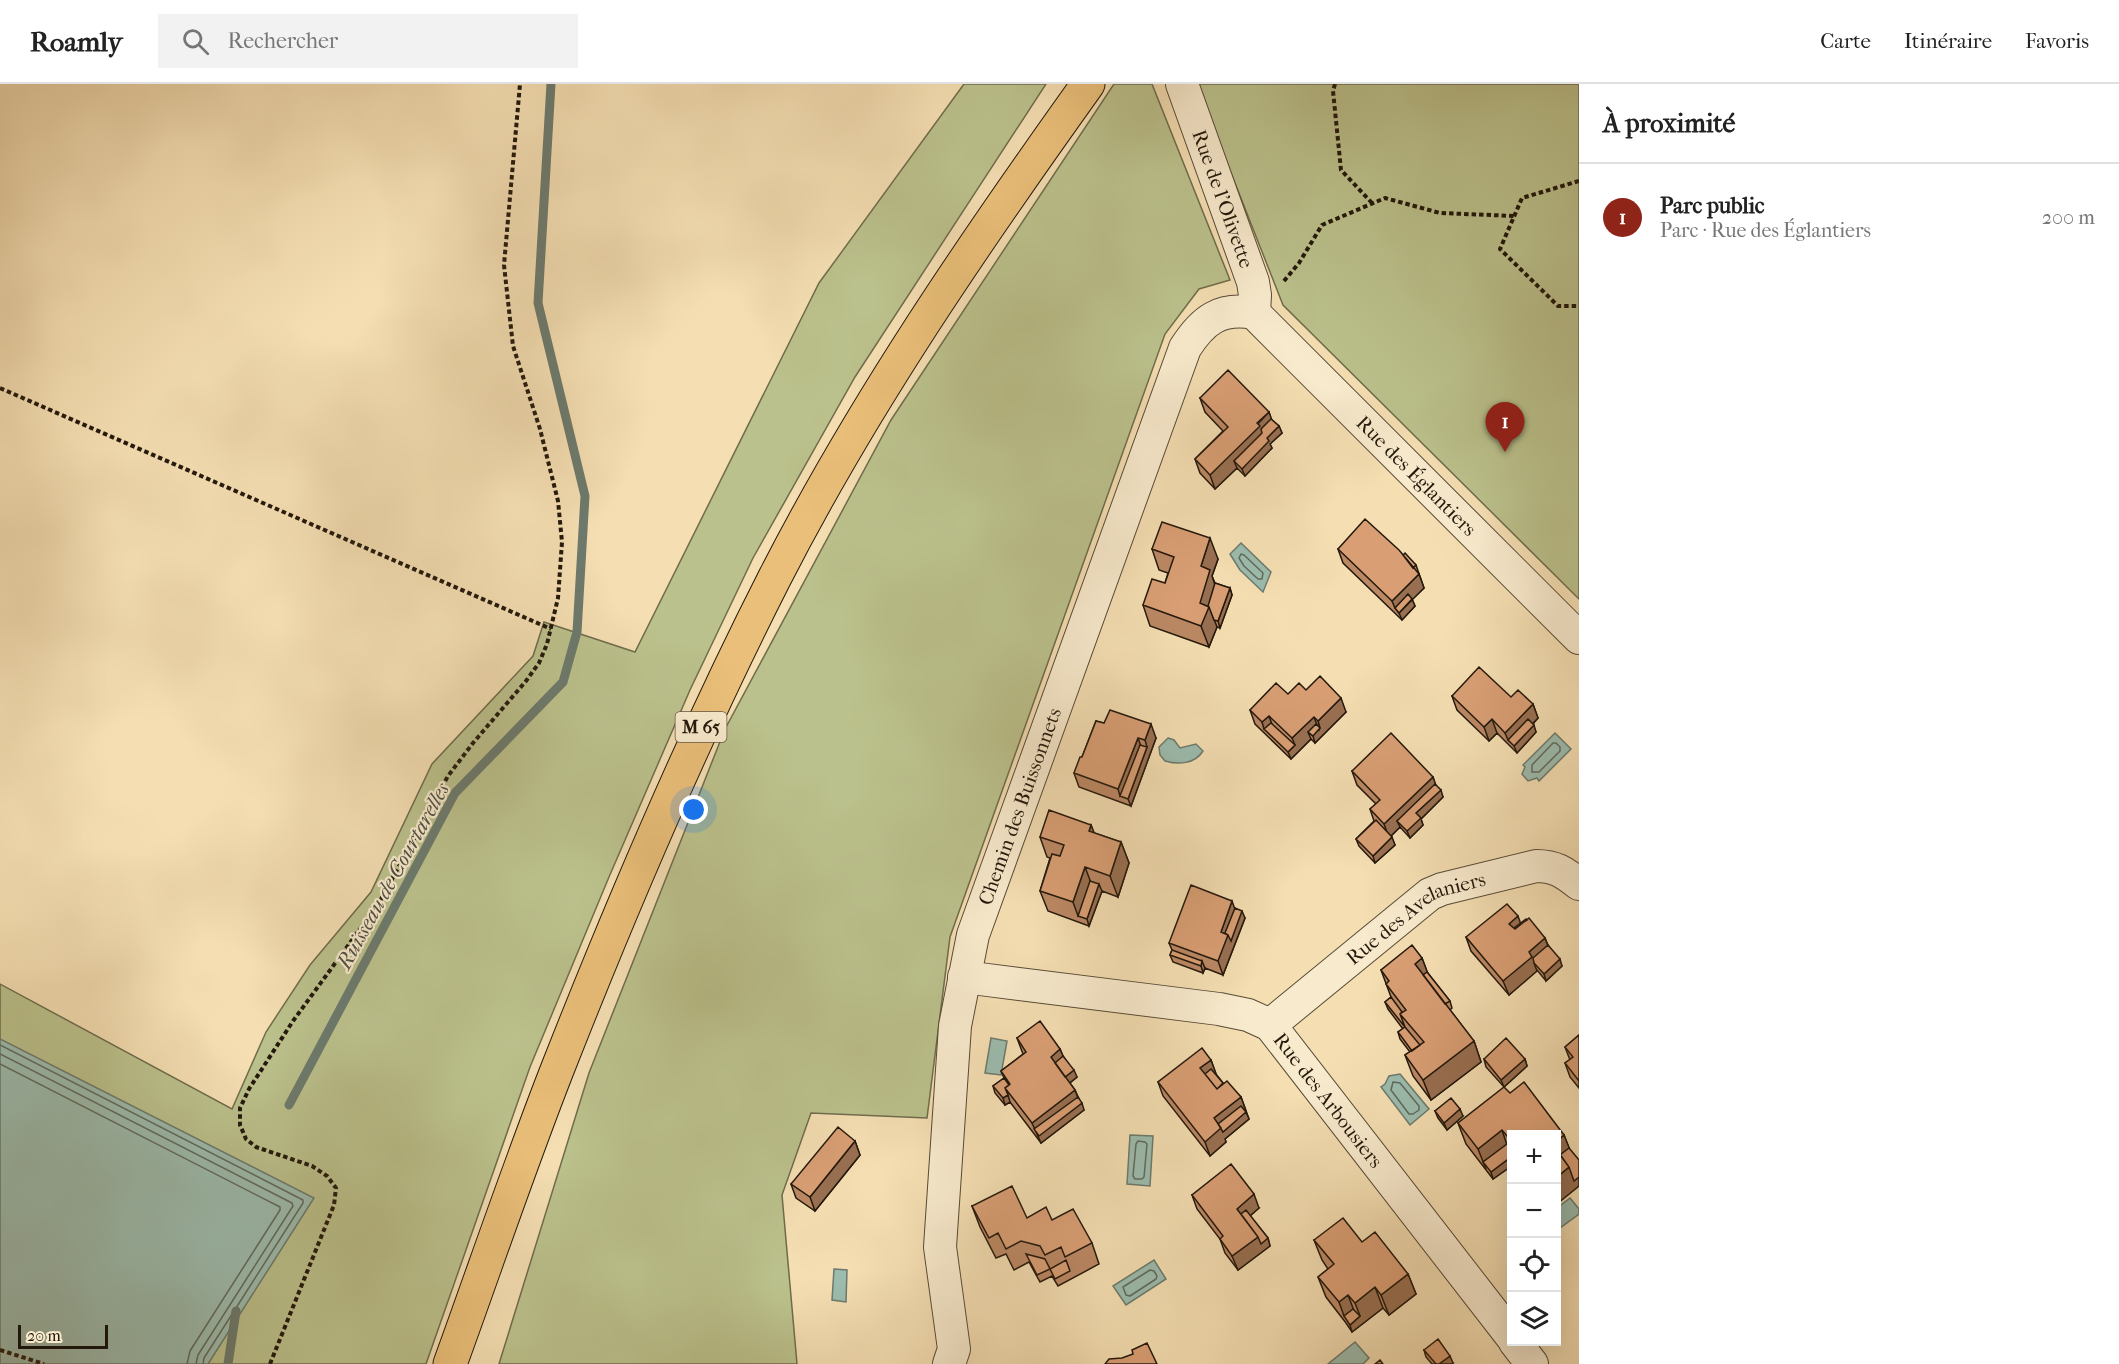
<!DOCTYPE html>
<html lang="fr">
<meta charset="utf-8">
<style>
:root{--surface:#fff;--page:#f2f2f2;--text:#222;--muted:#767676;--line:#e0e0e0;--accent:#8f2418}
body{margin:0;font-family:"IM FELL French Canon",serif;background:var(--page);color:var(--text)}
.controls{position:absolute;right:18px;bottom:18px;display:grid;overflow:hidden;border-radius:0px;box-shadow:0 6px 24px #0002}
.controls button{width:54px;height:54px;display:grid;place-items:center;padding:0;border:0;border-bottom:2px solid var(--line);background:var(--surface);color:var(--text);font:30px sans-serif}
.scale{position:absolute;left:18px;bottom:15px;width:90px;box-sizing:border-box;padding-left:6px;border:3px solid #23180c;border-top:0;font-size:16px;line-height:21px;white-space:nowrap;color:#23180c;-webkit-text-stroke:4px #f8eacd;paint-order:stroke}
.you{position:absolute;left:694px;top:726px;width:21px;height:21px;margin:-15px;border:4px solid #fff;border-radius:50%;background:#1a73e8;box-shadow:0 0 0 9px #1a73e833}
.badge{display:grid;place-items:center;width:39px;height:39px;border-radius:50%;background:var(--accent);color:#fff;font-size:20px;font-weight:700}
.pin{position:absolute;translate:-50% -50px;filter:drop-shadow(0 2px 3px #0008)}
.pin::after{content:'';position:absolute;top:32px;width:21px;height:18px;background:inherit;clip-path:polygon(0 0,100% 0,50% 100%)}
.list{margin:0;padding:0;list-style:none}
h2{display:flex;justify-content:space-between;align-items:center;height:78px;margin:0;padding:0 24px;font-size:26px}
h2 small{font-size:20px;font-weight:400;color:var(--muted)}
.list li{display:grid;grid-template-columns:39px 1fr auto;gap:18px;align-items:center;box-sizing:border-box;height:108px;padding:0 24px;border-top:2px solid var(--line)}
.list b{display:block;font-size:22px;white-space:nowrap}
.list p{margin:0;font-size:20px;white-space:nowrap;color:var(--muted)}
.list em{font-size:20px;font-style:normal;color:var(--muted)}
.icon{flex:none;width:33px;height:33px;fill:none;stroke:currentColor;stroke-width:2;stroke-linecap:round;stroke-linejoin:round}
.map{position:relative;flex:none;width:1579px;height:1280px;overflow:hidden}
header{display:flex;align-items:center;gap:36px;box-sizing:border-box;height:84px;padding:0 30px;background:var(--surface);border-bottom:2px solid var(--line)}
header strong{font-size:28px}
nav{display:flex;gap:33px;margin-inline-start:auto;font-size:21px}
.search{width:420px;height:54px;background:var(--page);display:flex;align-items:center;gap:15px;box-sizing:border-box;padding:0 21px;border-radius:0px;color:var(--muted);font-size:22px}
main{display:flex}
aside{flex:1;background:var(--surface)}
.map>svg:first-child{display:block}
</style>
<header>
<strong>Roamly</strong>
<div class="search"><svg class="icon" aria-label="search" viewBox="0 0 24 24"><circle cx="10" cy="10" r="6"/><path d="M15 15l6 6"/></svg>Rechercher</div>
<nav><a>Carte</a><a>Itinéraire</a><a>Favoris</a></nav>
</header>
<main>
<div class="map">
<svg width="1579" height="1280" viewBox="0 0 1579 1280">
<rect width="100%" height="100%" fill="#f4deb2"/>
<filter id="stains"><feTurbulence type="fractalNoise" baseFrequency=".00333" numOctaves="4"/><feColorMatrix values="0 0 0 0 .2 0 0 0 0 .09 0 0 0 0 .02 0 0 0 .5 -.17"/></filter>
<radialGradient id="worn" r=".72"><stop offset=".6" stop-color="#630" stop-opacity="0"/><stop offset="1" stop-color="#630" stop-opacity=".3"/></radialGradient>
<!-- green -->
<path fill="#bbc18c" stroke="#6f6c4c" stroke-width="1.5" d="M964 0H1046L855 293 753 474 690 606 609 793 530 983 426 1280H0V900L232 1025 266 948 310 881 371 808 432 680 533 572 544 538 635 568 819 199Z
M1114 0H1152L1230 196 1199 205 1165 250 950 853 927 1034 811 1029 782 1111 797 1280H499L589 989 725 645 891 336Z
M1196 0H1579V515L1283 221Z"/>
<!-- water -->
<path fill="#9cbcae" stroke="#6c7a6d" stroke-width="1.5" d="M1241 459 1271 488 1263 508 1240 486 1230 470Z
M1555 649 1571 665 1539 697 1537 694 1528 697 1522 690 1525 683 1523 681Z
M1168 654 1174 656 1180 664 1196 660 1203 667C1195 680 1178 681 1165 677L1160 671 1159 663Z
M991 954 1007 957 1001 991 985 989Z
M0 955 314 1114 208 1280H0Z
M1400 990 1429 1025 1410 1041 1381 1003 1385 1000 1389 992Z
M1130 1051 1153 1052 1150 1102 1127 1100Z
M1570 1114 1579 1125V1130L1560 1144H1557V1124Z
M1154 1176 1166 1195 1126 1221 1113 1202Z
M834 1185 847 1186 846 1218 832 1216Z
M1355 1258 1369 1274 1363 1280H1328Z"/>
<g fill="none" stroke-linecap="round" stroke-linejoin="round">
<!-- shore -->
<path stroke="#606a5d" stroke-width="1.5" d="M1241 470 1244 471 1263 489 1262 495H1258L1244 482 1239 474Z
M1553 659H1556L1560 663V667L1539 688H1532V681Z
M0 961 303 1116V1119L204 1274 203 1280
M0 970 292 1119 293 1122 198 1271 196 1280
M0 980 280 1123V1126L190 1267 187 1280
M1393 998 1400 999 1419 1022V1026L1413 1030H1409L1391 1006Z
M1138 1057 1145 1058 1147 1060 1144 1093 1142 1095H1135L1133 1092 1136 1060Z
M1150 1186 1154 1187 1157 1192 1156 1195 1130 1212 1126 1211 1123 1203Z"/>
<!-- stream -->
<path stroke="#6c7a6d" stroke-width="9" d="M289 1021 455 709 563 598 577 548 585 412 538 219 551 0
M228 1280 236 1227"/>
<defs>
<g id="minor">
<path id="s1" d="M1182 0 1253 198 1255 211 1254 229"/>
<path id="s2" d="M1254 229 1579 554"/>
<path id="s3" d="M964 893 1219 925 1248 931 1270 941 1512 1253"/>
<path id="s4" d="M1270 941 1430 810 1442 805 1536 782C1555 782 1564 788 1579 800"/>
<path d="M1515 1258 1532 1280"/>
<path id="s5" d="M949 1280 954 1265 940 1163 955 942 973 851 1185 264C1203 236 1220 223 1254 229"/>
</g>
<path id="primary" d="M450 1280C486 1181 520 1080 559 981 624 816 694 652 775 493 864 319 975 158 1088 0"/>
</defs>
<!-- minor casing -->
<use href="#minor" stroke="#574a36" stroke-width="34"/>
<!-- primary casing -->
<use href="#primary" stroke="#23180c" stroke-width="35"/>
<!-- path -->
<path stroke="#23180c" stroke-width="4" stroke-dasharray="4.5 3" stroke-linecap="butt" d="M1335 0 1333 7 1341 86 1372 119
M1579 97 1522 114 1500 165 1558 222H1579
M1284 197 1299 179 1322 141 1385 114 1440 129 1515 132
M0 304 551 545
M0 1266 44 1280
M270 1280 334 1121 336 1104 327 1092 312 1082 256 1063 246 1055 240 1041V1024L249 1005 293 937 379 819 448 692 473 659 526 597 539 579 547 560 558 514 562 458 558 417 540 345 513 262 504 181 520 0"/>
<!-- minor -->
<use href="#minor" stroke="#f8eacd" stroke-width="32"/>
<!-- primary -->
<use href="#primary" stroke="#eabf79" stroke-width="33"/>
</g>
<!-- wall -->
<path fill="#bb8864" stroke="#23180c" stroke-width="1.5" d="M1200 314 1269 328 1271 335 1279 342 1282 349 1270 360 1272 364 1245 392 1237 384 1215 405 1200 389 1195 375 1223 347 1205 328Z
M1152 465 1218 475 1212 492 1215 499 1230 504 1232 511 1220 544 1217 543 1209 563 1150 542 1143 521 1165 499 1168 489 1159 486Z
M1338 465 1403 471 1416 481 1424 504 1412 515 1415 522 1402 536 1343 479Z
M1306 606 1346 628 1315 659 1311 655 1291 675 1255 640 1250 626 1288 610Z
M1452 612 1511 613 1533 620 1538 634 1533 640 1536 648 1517 669 1497 649 1489 657 1457 626Z
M1096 637 1156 654 1131 722 1079 703 1074 689 1082 673Z
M1352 687 1433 693 1435 700 1443 713 1421 735 1423 741 1410 754 1400 743 1391 752 1395 761 1375 779 1359 762 1356 755 1374 737 1370 725 1376 720 1357 701Z
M1091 741 1094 749 1121 758 1129 779 1118 813 1102 807 1089 842 1048 827 1040 807 1050 774 1047 773 1040 753Z
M1235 824 1245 834 1223 891 1205 884 1203 889 1173 878 1170 871 1172 866 1169 859Z
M1521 839 1545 854 1548 861 1562 882 1546 897 1537 886 1509 911 1471 867 1466 853Z
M1422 874 1427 888 1450 917 1452 924 1450 926 1474 957 1481 978 1431 1016 1413 992 1405 971 1410 968 1400 955 1398 948 1403 945 1388 925 1385 918 1391 913 1381 886Z
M1579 951V1004L1570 993 1565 979 1570 976 1565 963Z
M1017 954 1060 965 1063 972 1077 993 1070 999 1075 1006 1084 1026 1041 1059 1010 1018 1005 1021 995 1009 993 1002 1004 994 1001 987 1023 970Z
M1484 975H1525L1527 982 1504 1003 1486 983Z
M1211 976 1216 990 1223 999 1241 1013 1249 1035 1225 1055 1226 1058 1210 1072 1163 1012 1158 998Z
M1510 1009 1564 1051 1569 1064 1557 1120V1050H1512V1085L1510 1083 1493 1095 1466 1060 1458 1039Z
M1435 1027 1463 1032 1447 1046 1438 1034Z
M855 1057 860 1071 815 1127 796 1114 791 1100Z
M1192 1111 1259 1124 1250 1132 1268 1154 1270 1162 1238 1186 1225 1169 1220 1155 1197 1125Z
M972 1122 1027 1134 1052 1136 1092 1159 1099 1180 1058 1202 1052 1192 1040 1198 1029 1178 1014 1186 1006 1170 996 1174 980 1143Z
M1314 1156 1362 1158 1408 1190 1416 1210 1389 1231 1383 1224 1352 1248 1346 1239 1326 1213 1318 1193 1328 1185 1322 1176Z
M1424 1266 1453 1279 1451 1280H1432L1426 1273Z"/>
<!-- shaded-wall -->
<path fill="#986f51" stroke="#23180c" stroke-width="1.5" d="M1269 328 1274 342 1234 377 1237 384 1215 405 1210 391Z
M1279 342 1282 349 1270 360 1272 364 1245 392 1242 385 1267 354Z
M1210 454 1218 475 1212 492 1217 507 1211 527 1217 543 1209 563 1201 542 1200 519 1201 482Z
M1419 490 1424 504 1399 529 1395 524 1392 517Z
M1230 504 1232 511 1220 544 1218 537Z
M1412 515 1415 522 1402 536 1399 529Z
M1341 614 1346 628 1315 659 1313 652 1308 648 1311 655 1291 675 1288 668 1295 661 1292 654 1314 633 1319 646 1320 644 1318 637Z
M1533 620 1538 634 1513 660 1508 656 1505 649Z
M1269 632 1274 646 1264 645 1262 638Z
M1492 635 1497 649 1489 657 1484 643Z
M1151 640 1156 654 1131 722 1128 715 1147 663 1145 656Z
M1534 641 1536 648 1517 669 1514 662Z
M1138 654 1143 668 1120 712 1118 705Z
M1433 693 1438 707 1397 737 1400 743 1389 754 1384 740Z
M1441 706 1443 713 1421 735 1423 741 1410 754 1407 747 1416 729Z
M1091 741 1099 761 1089 747Z
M1392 753 1395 761 1375 779 1373 772Z
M1121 758 1129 779 1118 813 1110 792Z
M1085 783 1093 804 1078 832 1073 818Z
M1099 800 1102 807 1089 842 1087 835Z
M1232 817 1237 831 1242 827 1245 834 1223 891 1218 877 1221 848Z
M1518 832 1523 846 1517 851 1509 840Z
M1545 854 1550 868 1534 879 1537 887 1509 911 1503 897 1529 868Z
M1422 874 1430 895 1424 899 1415 880Z
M1560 875 1562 882 1546 897 1544 890Z
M1202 877 1205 884 1203 889 1201 882Z
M1474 957 1481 978 1431 1016 1423 996Z
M1060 965 1066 979 1058 986 1051 973Z
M1525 975 1527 982 1504 1003 1501 996Z
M1211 976 1216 990 1207 997 1200 984Z
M1074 986 1077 993 1067 1001 1064 994Z
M1075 1006 1080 1020 1082 1019 1084 1026 1041 1059 1032 1039Z
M1008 1011 1010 1018 1005 1021 1003 1014Z
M1241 1013 1246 1027 1222 1046 1246 1028 1249 1035 1225 1055 1226 1058 1210 1072 1205 1058 1214 1034Z
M1460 1025 1463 1032 1447 1046 1444 1039Z
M1502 1046 1509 1067 1483 1078 1486 1085 1478 1065Z
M1564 1051 1572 1071H1557V1057Z
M855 1057 860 1071 815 1127 810 1113Z
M1507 1076 1510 1083 1493 1095 1491 1088Z
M1569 1083 1579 1093V1102L1557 1120V1093Z
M1254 1110 1259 1124 1244 1137 1237 1125Z
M1258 1153 1268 1154 1270 1162 1238 1186 1232 1172Z
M1408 1190 1416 1210 1389 1231 1381 1211Z
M1375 1203 1383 1224 1352 1248 1350 1241 1360 1232 1355 1219Z
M1348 1211 1356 1232H1344L1339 1218Z
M1450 1272 1453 1279 1451 1280H1439Z"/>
<!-- building -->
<path fill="#d99e74" stroke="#23180c" stroke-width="1.5" d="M1228 286 1269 328 1257 339 1260 342 1210 391 1195 375 1228 343 1200 314Z
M1271 335 1279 342 1267 354 1269 357 1242 385 1234 377 1262 349 1261 345Z
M1365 435 1399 466 1419 490 1392 517 1338 465Z
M1162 438 1210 454 1201 482 1210 486 1200 519 1209 523 1201 542 1143 521 1152 495 1165 499 1174 473 1152 465Z
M1405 469 1416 481 1413 484 1403 471Z
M1215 499 1230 504 1218 537 1214 536 1209 523 1208 522Z
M1408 510 1412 515 1399 529 1395 524Z
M1479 583 1511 613 1518 606 1533 620 1505 649 1492 635 1484 643 1452 612Z
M1320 592 1341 614 1318 637 1314 633 1292 654 1269 632 1262 638 1250 626 1276 599 1288 610 1299 599 1306 606Z
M1110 626 1151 640 1145 656 1138 654 1118 705 1074 689 1080 673H1082L1096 637 1104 639Z
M1528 635 1534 641 1514 662 1508 656Z
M1271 639 1295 661 1288 668 1264 645Z
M1316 640 1320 644 1313 652 1308 648Z
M1391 649 1433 693 1384 740 1370 725 1380 716 1352 687Z
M1140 661 1147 663 1128 715 1120 712Z
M1435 700 1441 706 1416 729 1421 734 1407 747 1397 737Z
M1049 726 1091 741 1089 747 1121 758 1110 792 1085 783 1073 818 1040 807 1052 770 1060 772 1064 761 1040 753Z
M1376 736 1392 753 1373 772 1356 755Z
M1090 797 1099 800 1087 835 1078 832Z
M1191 801 1232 817 1221 848 1228 851 1218 877 1169 859Z
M1507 820 1518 832 1509 840 1515 845 1529 834 1545 854 1529 868 1532 873 1503 897 1466 853Z
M1235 824 1242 827 1231 857 1228 851 1225 849Z
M1526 835 1527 836 1514 844Z
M1412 861 1422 874 1415 880 1474 957 1423 996 1405 971 1424 958 1400 930 1406 926 1386 900 1389 897 1381 886Z
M1548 861 1560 875 1544 890 1534 879 1533 874Z
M1172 866 1202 877 1201 882 1170 871Z
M1427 888 1450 917 1445 920 1423 891Z
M1391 913 1402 928 1400 930 1405 943 1385 918Z
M1040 937 1060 965 1051 973 1075 1006 1032 1039 1005 1004 1010 1000 1001 987 1026 968 1017 954Z
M1405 943 1420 961 1412 967 1398 948Z
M1579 951V997L1565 979 1573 973 1565 963Z
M1506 954 1525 975 1501 996 1484 975Z
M1202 964 1211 976 1200 984 1217 1005 1227 997 1241 1013 1214 1034 1221 1044 1205 1058 1158 998Z
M1063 972 1074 986 1065 993 1055 979Z
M1211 985 1223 999 1217 1005 1205 990Z
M1004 994 1009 1001 1005 1004 1008 1011 1003 1014 993 1002Z
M1524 998 1564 1051 1557 1057V1050H1512V1058L1502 1046 1478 1065 1458 1039 1504 1003 1510 1009Z
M1078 1013 1082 1019 1039 1052 1034 1045Z
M1451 1014 1460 1025 1444 1039 1435 1027Z
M1241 1022 1246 1028 1223 1048 1218 1040Z
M838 1043 855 1057 810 1113 791 1100Z
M1507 1060 1512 1066V1081L1507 1076 1491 1088 1483 1078Z
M1569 1064 1579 1076V1093L1574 1097 1569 1083 1560 1071Z
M1557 1066 1569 1083 1557 1093Z
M1231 1080 1254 1110 1237 1125 1258 1153 1232 1172 1220 1155 1223 1152 1192 1111Z
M1012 1102 1027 1134 1046 1123 1052 1136 1073 1125 1092 1159 1065 1173 1061 1163 1045 1171 1040 1162 1021 1157 1006 1165 998 1149 989 1154 972 1122Z
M1246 1126 1268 1154 1261 1160 1258 1153 1241 1130Z
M1343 1134 1362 1158 1375 1148 1408 1190 1381 1211 1375 1203 1355 1219 1348 1211 1339 1218 1318 1193 1334 1180 1314 1156Z
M1026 1170 1045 1175 1050 1185 1037 1191Z
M1066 1176 1070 1187 1055 1195 1050 1185Z
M1353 1225 1360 1232 1350 1241 1344 1232Z
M1438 1255 1450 1272 1439 1280H1436L1424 1266Z
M1147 1259 1157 1280H1105L1109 1275 1122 1274 1133 1270 1132 1266Z
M1380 1276 1383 1280H1375Z"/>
<g text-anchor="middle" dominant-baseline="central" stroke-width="4.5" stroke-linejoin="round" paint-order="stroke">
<!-- shield labels -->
<rect fill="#f8eacd" stroke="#635746" stroke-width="1.5" x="675.5" y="628" width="51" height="30" rx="4.5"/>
<g font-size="18" font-weight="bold" fill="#23180c">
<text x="701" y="643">M 65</text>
</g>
<!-- street labels -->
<g font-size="20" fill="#23180c" stroke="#f8eacd">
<text stroke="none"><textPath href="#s1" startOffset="122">Rue de l'Olivette</textPath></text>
<text stroke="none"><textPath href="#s2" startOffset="230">Rue des Églantiers</textPath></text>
<text stroke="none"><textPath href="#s5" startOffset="570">Chemin des Buissonnets</textPath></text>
<text stroke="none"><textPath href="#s4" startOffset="183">Rue des Avelaniers</textPath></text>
<text stroke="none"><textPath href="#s3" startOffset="406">Rue des Arbousiers</textPath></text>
</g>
<!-- water labels -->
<g font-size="21" font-style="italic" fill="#4d5145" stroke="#f8eacd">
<text transform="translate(393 792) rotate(-61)">Ruisseau de Courtarelles</text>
</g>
</g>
<rect width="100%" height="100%" filter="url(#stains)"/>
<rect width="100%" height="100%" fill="url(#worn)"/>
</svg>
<div class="controls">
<button>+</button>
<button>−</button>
<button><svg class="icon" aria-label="locate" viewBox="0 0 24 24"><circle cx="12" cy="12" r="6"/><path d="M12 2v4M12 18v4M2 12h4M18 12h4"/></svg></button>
<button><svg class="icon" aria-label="layers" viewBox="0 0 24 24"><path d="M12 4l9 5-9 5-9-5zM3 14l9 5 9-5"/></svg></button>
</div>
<div class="scale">20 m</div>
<div class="you"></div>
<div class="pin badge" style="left:1505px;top:368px">1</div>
</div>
<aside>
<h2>À proximité<small></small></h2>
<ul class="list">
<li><span class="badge">1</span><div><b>Parc public</b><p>Parc · Rue des Églantiers</p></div><em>200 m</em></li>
</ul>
</aside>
</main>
